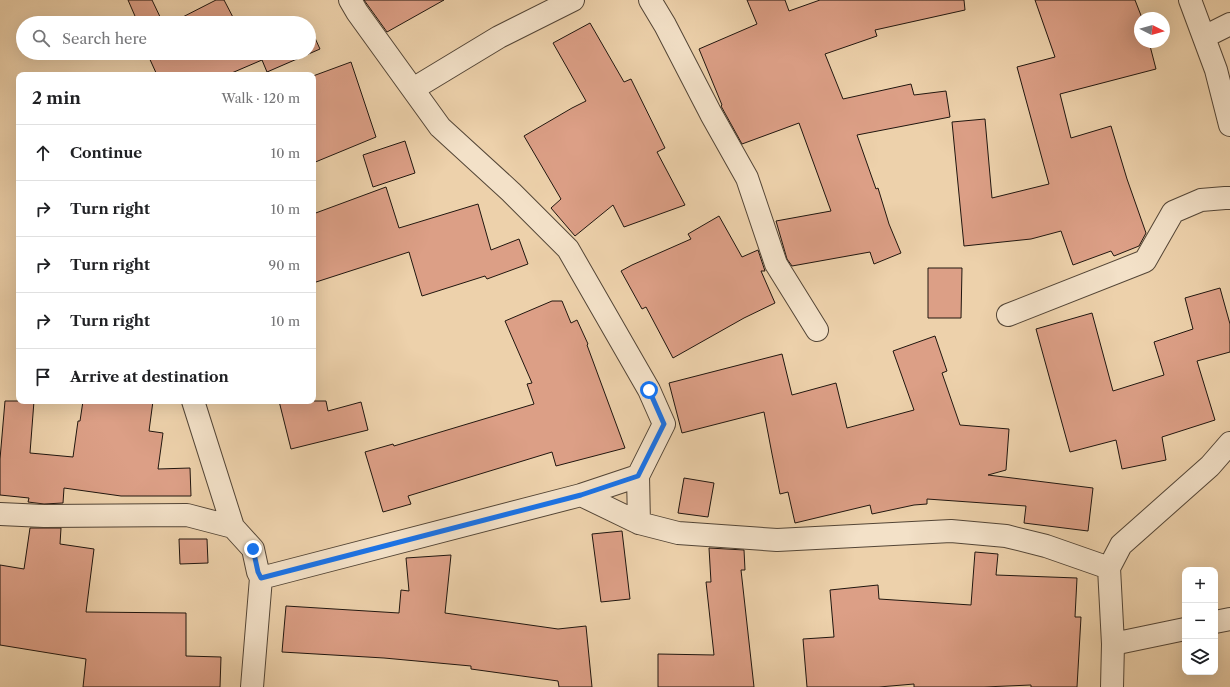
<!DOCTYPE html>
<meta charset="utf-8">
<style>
:root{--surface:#fff;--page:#f2f2f2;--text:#202124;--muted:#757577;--line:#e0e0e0}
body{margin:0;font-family:"Libre Caslon Text",serif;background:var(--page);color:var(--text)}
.controls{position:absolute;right:12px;bottom:12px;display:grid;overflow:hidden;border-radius:8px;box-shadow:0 4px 16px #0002}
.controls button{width:36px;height:36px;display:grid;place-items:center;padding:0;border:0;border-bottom:1px solid var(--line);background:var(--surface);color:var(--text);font:20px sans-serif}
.compass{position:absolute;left:1134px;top:12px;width:36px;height:36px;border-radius:50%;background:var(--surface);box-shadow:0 4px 16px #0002;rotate:96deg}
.stop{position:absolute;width:12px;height:12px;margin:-9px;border:3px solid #1a73e8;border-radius:50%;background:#fff}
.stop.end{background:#1a73e8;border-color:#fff;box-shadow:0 1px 4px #0008}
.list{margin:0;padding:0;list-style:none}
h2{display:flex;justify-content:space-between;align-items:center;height:52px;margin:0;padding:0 16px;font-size:17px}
h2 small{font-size:13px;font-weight:400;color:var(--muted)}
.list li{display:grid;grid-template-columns:26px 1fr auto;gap:12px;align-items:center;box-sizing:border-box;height:56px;padding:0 16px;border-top:1px solid var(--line)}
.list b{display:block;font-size:15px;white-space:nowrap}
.list em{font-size:13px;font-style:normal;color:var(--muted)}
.icon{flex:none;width:22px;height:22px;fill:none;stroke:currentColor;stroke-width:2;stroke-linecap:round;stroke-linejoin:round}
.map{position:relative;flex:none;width:1230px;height:687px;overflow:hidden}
.search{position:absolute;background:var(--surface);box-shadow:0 4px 16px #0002;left:16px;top:16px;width:300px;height:44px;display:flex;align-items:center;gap:10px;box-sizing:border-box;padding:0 14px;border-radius:22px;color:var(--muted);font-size:15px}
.panel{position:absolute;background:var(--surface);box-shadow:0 4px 16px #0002;left:16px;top:72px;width:300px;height:332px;border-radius:8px}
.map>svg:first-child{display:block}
</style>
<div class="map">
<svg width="1230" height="687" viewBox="0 0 1230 687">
<rect width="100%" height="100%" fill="#edd1ab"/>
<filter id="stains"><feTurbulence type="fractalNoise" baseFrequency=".005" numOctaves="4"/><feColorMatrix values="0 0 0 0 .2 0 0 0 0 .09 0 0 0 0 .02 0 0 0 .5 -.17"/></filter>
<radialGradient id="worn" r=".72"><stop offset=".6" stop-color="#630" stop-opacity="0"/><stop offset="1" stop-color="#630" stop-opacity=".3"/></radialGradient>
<!-- building -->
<path fill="#dc9f86" stroke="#20160f" d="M128 0H152L163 23H138Z
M216 0H224L236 23H171Z
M364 0H444L387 32Z
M747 0H785L789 11 820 0H964L965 10 875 30 877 36 825 54 843 99 911 84 914 95 946 91 950 117 857 135 876 189 878 188 889 224 901 253 874 264 870 252 792 266 787 259 776 221 831 211 799 123 742 144 721 106 722 105 699 49 757 24Z
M1035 0H1135L1142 18H1140V42H1149L1156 69 1060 94 1071 138 1111 126 1127 179 1146 233 1139 246 1114 256 1111 251 1073 265 1061 231 1031 239 964 246 952 122 985 119 992 198 1049 184 1017 67 1055 57Z
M590 23 624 82 631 79 665 148 657 152 685 205 624 227 613 205 575 236 551 208 561 199 524 136 572 108 586 101 553 43Z
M309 25 320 49 267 72 262 60 227 75H157L147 53H309Z
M351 62 376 137 313 163V76Z
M405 141 415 173 373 187 363 155Z
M386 187 399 228 478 204 491 250 519 239 528 264 487 279 485 276 422 296 409 252 313 283V214Z
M719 216 742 257 758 250 765 271H761L775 303 744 318 673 358 646 307 642 309 621 271 632 265 691 239 688 234Z
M928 268H962L961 318H928Z
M1220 288 1230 324V352L1197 361 1215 420 1162 437 1166 460 1122 469 1116 440 1070 452 1036 329 1092 313 1113 391 1164 375 1154 342 1193 329 1185 298Z
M552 301H562L571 323 577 320 588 344 587 345 625 448 556 466 552 452 408 496 411 504 383 512 365 452 393 444 394 446 534 404 527 384 532 383 505 321Z
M935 336 947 371 942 373 960 425 1009 429 1006 470 988 475 1093 488 1088 531 1024 523 1026 506 927 499V504L914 505 872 514 870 505 795 523 788 492 780 494 772 454 764 412 682 433 669 383 782 354 792 395 836 383 847 428 914 410 893 351Z
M5 401H34L30 453 73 457 78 421H80L83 401H153L149 431 163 433 158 469 190 468 191 496H121L64 488 63 503 44 504 28 502 29 498 0 495V459Z
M279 401H326L328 411 361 402 368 430 291 449Z
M684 478 714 483 708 517 678 513Z
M30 528H61L60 544 94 549 86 612 186 613V656L221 657 220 687H83L86 659 0 645V565L24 569Z
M622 531 630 599 601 602 592 534Z
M179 539H207L208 563 180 564Z
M709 548 744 550 745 570H741L754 687H658V654L714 655 706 582H711Z
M975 552 998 554 996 575 1077 578 1075 617H1081L1077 687H1031V685L984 687H914V684L879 687H807L803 639 834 637 830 590 878 585 879 599 971 605Z
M451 555 445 613 558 629 586 626 592 687H559L558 681 471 669V666L384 658 282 652 286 606 399 613 401 590 409 591 406 558Z"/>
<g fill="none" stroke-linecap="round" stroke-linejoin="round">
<defs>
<path id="street" d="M650 0 665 25 711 114 747 178 776 264 817 330
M1190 0 1216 70 1230 125
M1204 37 1230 24
M413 89 499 37 573 0
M1008 315 1145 261 1173 212 1201 200 1225 198H1230
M193 401 233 527 253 549 258 572 261 578 252 687
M638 476 639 523
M581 495 639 523 678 533 777 540 951 531 1006 536 1046 546 1109 568
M0 514 44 516 187 515 233 527
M261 578 581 495 638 476 664 424 649 390 568 249 511 192 440 127 357 12 350 0
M1215 622 1230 619
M1113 644 1185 629
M1112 687 1113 644 1109 568 1121 545 1210 466 1230 443"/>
</defs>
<!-- street casing -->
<use href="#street" stroke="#534536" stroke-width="24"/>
<!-- street -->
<use href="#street" stroke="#f3e1c8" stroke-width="22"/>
</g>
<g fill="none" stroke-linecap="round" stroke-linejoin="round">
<!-- route -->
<path stroke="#1a73e8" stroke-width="5" d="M253 549 258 572 261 578 581 495 638 476 664 424 649 390"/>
</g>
<rect width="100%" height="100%" filter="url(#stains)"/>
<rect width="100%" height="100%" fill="url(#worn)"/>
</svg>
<div class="controls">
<button>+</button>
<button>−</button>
<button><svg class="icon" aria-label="layers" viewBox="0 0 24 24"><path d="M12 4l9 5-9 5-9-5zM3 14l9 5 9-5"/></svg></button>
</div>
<svg class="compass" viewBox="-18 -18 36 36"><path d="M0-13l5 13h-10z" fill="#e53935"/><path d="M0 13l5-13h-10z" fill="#757577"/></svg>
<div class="stop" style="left:649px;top:390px"></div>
<div class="stop end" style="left:253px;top:549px"></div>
<div class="search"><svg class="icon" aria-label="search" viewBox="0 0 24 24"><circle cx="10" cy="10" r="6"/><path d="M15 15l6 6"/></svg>Search here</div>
<section class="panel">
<h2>2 min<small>Walk · 120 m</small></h2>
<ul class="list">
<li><svg class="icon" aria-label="ahead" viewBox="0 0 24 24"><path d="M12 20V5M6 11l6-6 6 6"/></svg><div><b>Continue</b></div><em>10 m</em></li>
<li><svg class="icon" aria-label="right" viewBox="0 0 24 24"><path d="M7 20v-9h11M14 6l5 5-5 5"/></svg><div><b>Turn right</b></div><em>10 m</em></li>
<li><svg class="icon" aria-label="right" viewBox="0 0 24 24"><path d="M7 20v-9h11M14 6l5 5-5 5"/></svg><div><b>Turn right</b></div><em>90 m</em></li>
<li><svg class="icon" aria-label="right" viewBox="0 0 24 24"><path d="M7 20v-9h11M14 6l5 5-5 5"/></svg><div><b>Turn right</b></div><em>10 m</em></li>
<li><svg class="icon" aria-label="arrive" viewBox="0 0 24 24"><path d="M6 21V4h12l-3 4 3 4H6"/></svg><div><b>Arrive at destination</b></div></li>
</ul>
</section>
</div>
